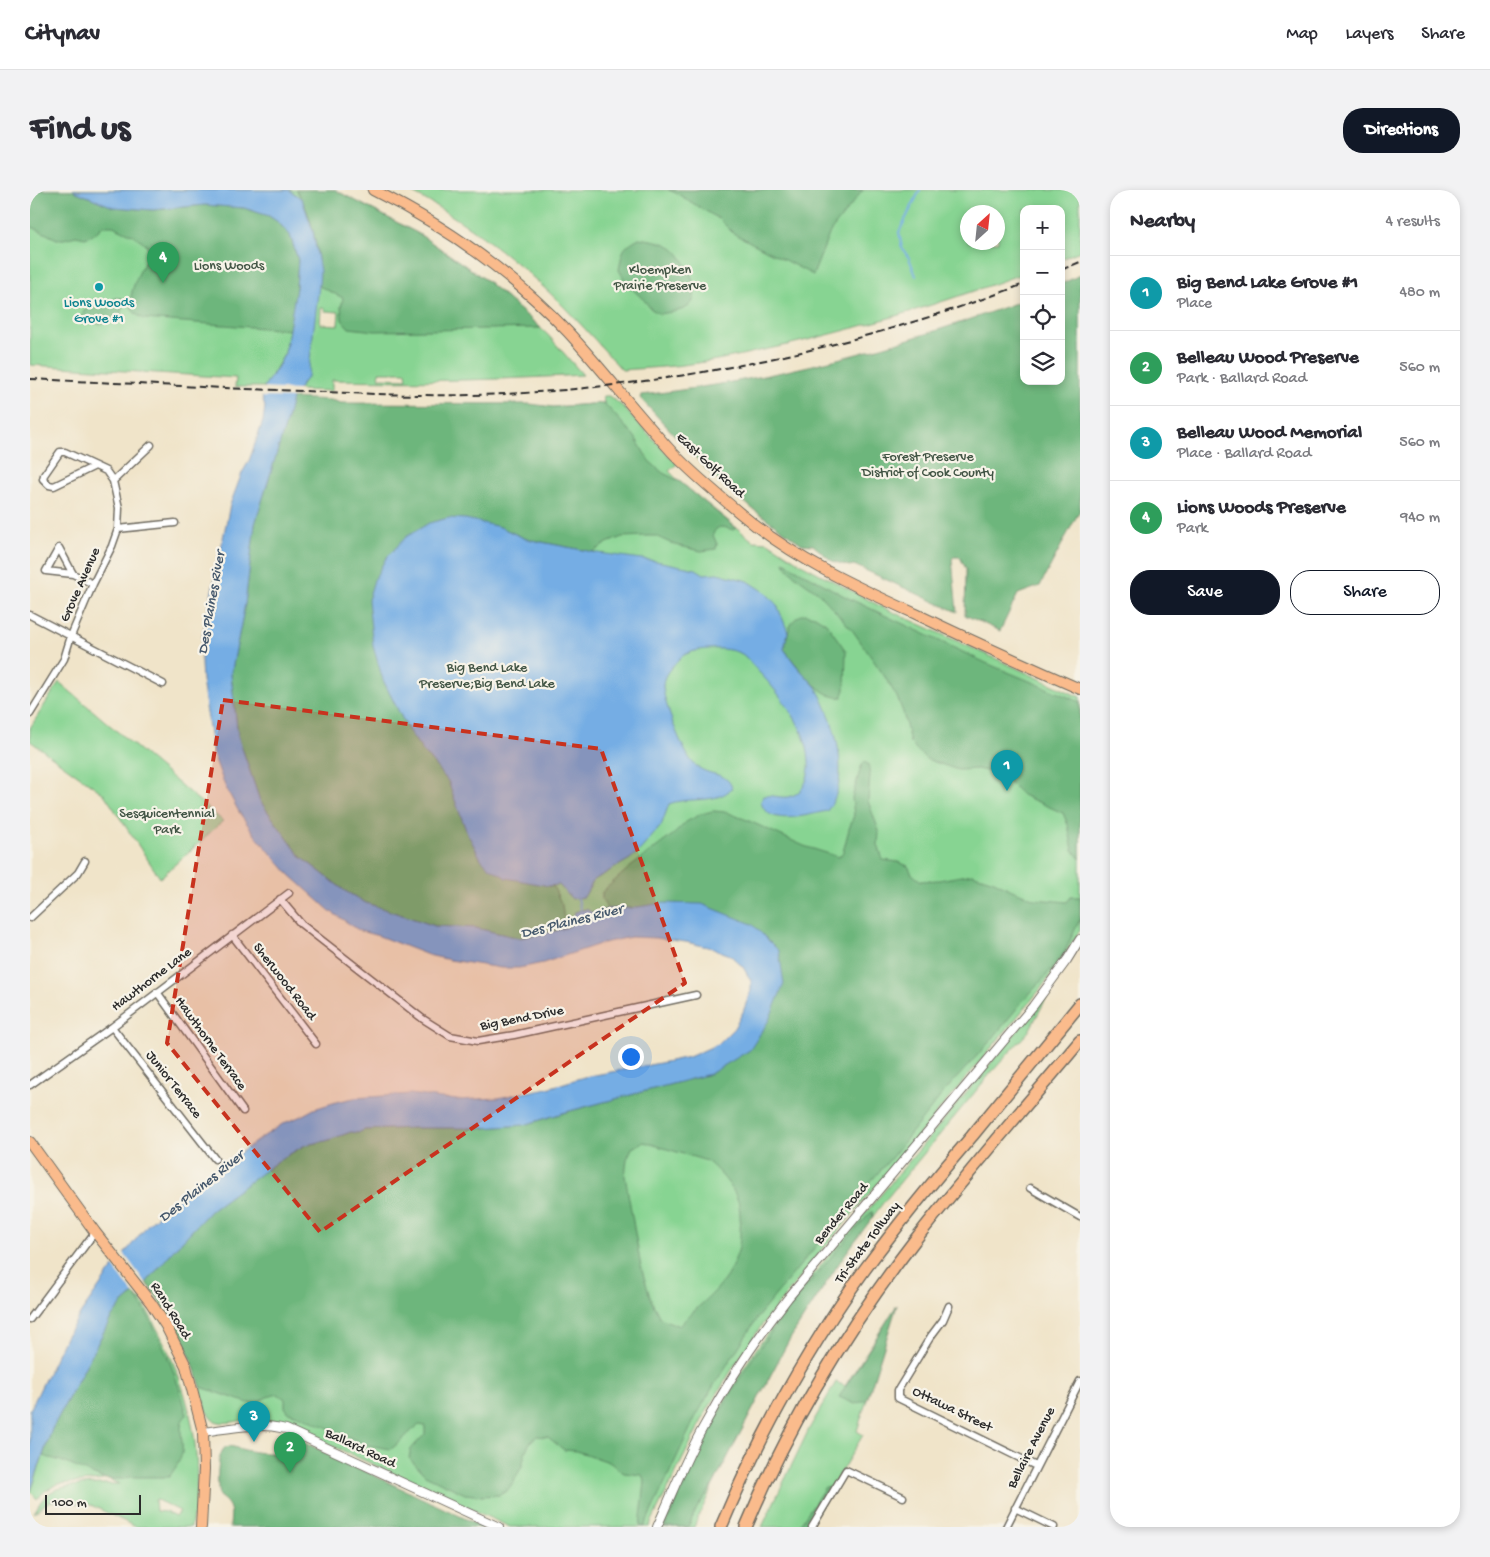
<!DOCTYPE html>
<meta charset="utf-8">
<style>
:root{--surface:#fff;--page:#f2f2f3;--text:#2b2b33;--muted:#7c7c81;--line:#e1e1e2;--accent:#111827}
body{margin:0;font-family:"Gochi Hand",sans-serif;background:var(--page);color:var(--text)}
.controls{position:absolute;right:15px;top:15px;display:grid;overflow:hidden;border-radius:10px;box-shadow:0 2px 8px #0003}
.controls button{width:45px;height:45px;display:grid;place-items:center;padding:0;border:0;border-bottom:1px solid var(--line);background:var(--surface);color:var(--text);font:25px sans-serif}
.compass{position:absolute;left:930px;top:15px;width:45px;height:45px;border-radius:50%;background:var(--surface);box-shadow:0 2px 8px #0003;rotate:27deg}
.scale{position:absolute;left:15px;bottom:12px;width:96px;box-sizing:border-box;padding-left:5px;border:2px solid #2b2b2b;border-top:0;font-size:14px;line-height:18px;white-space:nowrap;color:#2b2b2b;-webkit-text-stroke:4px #f7f3e8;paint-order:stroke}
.you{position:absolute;left:600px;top:866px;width:18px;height:18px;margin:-12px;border:4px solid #fff;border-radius:50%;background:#1a73e8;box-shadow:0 0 0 8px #1a73e833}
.badge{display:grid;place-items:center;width:32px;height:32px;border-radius:50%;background:var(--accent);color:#fff;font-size:16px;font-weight:700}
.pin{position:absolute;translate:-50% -41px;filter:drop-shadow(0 1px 2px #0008)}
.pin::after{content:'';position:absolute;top:26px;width:18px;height:15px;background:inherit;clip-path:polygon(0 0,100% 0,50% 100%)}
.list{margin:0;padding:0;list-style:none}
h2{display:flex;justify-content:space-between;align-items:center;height:65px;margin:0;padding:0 20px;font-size:21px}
h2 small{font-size:16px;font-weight:400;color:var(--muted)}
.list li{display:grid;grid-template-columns:32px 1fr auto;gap:15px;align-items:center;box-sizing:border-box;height:75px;padding:0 20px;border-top:1px solid var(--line)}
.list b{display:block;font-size:19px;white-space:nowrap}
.list p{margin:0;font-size:16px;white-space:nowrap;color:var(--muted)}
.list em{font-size:16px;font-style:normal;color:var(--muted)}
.actions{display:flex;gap:10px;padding:15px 20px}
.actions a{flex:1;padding:11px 0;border:1px solid var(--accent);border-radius:20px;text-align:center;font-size:18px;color:var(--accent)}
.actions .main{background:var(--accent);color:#fff}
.icon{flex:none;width:28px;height:28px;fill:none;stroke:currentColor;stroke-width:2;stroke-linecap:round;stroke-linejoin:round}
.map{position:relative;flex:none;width:1050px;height:1337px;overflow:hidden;border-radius:20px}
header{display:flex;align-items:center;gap:30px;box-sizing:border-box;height:70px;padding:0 25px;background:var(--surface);border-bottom:1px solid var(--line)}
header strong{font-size:24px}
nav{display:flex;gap:28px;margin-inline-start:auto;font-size:18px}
.intro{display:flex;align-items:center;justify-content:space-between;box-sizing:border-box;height:120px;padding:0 30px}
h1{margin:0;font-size:35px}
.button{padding:12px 22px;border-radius:20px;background:var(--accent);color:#fff;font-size:18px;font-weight:700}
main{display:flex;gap:30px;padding:0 30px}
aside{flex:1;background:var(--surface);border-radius:20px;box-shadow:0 2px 8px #0003}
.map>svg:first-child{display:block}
</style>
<header>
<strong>Citynav</strong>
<nav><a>Map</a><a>Layers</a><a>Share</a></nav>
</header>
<div class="intro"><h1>Find us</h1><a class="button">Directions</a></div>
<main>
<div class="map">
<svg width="1050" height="1337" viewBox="0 0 1050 1337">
<rect width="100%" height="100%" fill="#f7f3e8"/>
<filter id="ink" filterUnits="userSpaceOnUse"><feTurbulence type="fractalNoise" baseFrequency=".02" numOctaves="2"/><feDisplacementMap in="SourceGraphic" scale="10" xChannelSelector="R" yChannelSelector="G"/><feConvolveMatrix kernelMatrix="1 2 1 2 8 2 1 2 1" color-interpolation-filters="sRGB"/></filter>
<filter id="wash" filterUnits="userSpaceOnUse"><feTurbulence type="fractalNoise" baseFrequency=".0096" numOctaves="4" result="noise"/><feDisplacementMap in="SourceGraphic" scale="20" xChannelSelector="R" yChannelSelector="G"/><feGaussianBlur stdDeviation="1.12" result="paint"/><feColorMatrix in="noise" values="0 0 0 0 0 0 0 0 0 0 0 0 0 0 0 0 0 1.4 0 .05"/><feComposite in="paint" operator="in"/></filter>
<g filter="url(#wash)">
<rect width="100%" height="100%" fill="#f0e4c9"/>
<!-- green -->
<path fill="#87d492" stroke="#59805e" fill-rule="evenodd" d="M0 0H305L389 44 456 90 518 145 553 185C469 190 387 192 302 190V201L268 200 278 185 267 84 260 140 255 163 235 197H205L206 188 0 175ZM291 118H295V121L309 122 308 135 290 134ZM349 182H376L377 189 350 188Z
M377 0H1050V61L1031 69V19H994V83C916 112 838 136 757 155 727 161 698 169 668 173 643 177 617 178 592 180 573 159 555 138 535 118 489 71 435 30 377 0ZM938 22H968V52H938Z
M573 206H579L591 215 647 274 639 281 649 291 723 351 738 352 773 375 850 416 1050 507V740L1033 768 1009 801 789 1064 732 1135 703 1178 675 1224 619 1337H480L252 1233C241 1231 232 1229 221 1229 210 1230 194 1236 183 1230 175 1225 172 1200 169 1191 158 1156 140 1121 116 1093L454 938 680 884 749 761 577 719 563 723 545 722 540 736 526 741 201 485 215 414 524 217 574 213Z
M29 492 193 631 130 688 74 604 0 551V538Z
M1020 801 999 841 960 884 887 972 853 1013 813 1067 758 1152 683 1295 664 1337H632C656 1284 680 1232 711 1182 752 1117 804 1060 854 1001 910 935 965 868 1020 801Z
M104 1104 108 1110 110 1108 112 1111C145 1169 167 1220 167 1289 167 1301 165 1314 165 1327L163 1326 161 1337H106L61 1315 22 1311 15 1314 4 1323C8 1316 12 1308 18 1304 31 1293 72 1294 89 1294L66 1283H60L74 1289 73 1290 28 1294 15 1301 7 1309 1 1302 15 1260ZM125 1310H127L150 1321 145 1327 136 1322 126 1321Z
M867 1115 827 1241 833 1245 778 1337H732L779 1239 806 1192 815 1196Z"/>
<!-- forest -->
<path fill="#6db67c" stroke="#4c7054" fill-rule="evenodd" d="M0 0H42L83 17 123 20 175 15 214 18 239 26 248 32 260 45 268 70 266 98 260 140 114 129C111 127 106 125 104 122 93 108 113 75 120 62L115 53 103 45 83 36H73L63 45 55 48 46 46 34 49H27L0 36Z
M266 0H305L389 44 456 90 511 138 345 141 319 138 312 130 311 117 313 108 289 96C290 67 283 23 266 0Z
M638 0H833L800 42 783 85 703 43 689 29 646 3Z
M609 48C620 50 633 51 643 58 655 67 674 104 659 116 651 122 639 122 630 124L621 119 614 110 597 94 589 80C593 60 591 58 609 48Z
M1050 85V320L1012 392 1010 396 988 404 970 441 935 425 936 379 930 367H924L922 369 927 422 824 375 819 376 802 371 783 355 772 354 724 320 681 284 610 208 611 205C742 191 871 156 994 110V191H1031V94Z
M86 108H92L95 110 89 127 69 134 50 130C52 127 53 121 56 119 63 112 78 113 86 108Z
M262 208 301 210 311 213 500 214 524 217 574 213 605 247 619 271 633 283 649 291 706 338 703 340C694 337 686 334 683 345L687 354 686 359 671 361 645 355 625 346H616L592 347 577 353 563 362 496 349 470 337 353 490 378 540 393 561 418 591 437 642 451 669 519 696H523L532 715 535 738 526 741 489 748 446 738 405 736 336 713 315 701 271 667 230 611 208 546 201 485 215 414 225 334 256 233Z
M754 372 816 407 956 473 1050 512V669L1043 660 1038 635 1033 623 992 605 976 589 966 583 947 579 928 580 896 569 880 553 873 522 867 507 855 487 823 441 789 403 768 388 756 377Z
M775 424 785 426 796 433 816 461 815 500 812 507C790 510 766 474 754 459 758 444 759 427 775 424Z
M834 572 838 574 840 586 838 611 849 641 848 655 853 670 868 672 878 676 882 684 891 691 909 690 942 684 964 691 982 700 1005 709 1037 712 1041 707H1050V729L1034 763 1016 786 991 813 963 848 914 902 862 967 819 1016 730 1124 684 1195 665 1228 616 1333 613 1337 610 1336 615 1292 612 1285 594 1283 579 1272 547 1261 534 1260 518 1247 507 1246 501 1251 496 1260 492 1276 484 1291 477 1301 469 1305 452 1306 435 1304 395 1285 379 1268 381 1259 395 1244V1236L389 1235C378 1242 372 1252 361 1259L337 1255 271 1226 258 1222 255 1217V1209L248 1204 237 1207 226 1213H218L171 1197C159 1159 142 1123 116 1093L141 1063 181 1020 248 971 275 955 296 951 321 942 328 943 334 940 383 938H454L494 935 536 922 680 884 749 761 601 718 577 719 572 709V702L599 678 644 644 656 632 671 624 683 621 696 622 717 630 774 656 809 667 813 662 819 639 824 625 822 608 831 577ZM614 952 677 971C689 981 703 996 708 1011 711 1019 711 1051 708 1061 706 1068 701 1079 697 1086 685 1105 664 1119 649 1136L630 1128 621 1110 611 1077 595 986 597 969 602 958Z
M842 1021 843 1027 813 1067 758 1152 683 1295 667 1318 658 1337H635C656 1291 677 1245 702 1201 741 1135 791 1077 842 1021Z
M104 1104C128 1137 147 1186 157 1225 146 1233 154 1251 152 1263 150 1272 144 1280 139 1287H98L94 1289H74L31 1271 13 1266 22 1239 81 1128 92 1114Z
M867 1115 837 1210 825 1214 809 1207Z
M269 1250 453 1337H200C201 1321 203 1316 189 1306 187 1296 186 1262 196 1257 200 1255 206 1258 211 1259 226 1263 247 1266 261 1258 264 1256 267 1253 269 1250Z
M795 1297H799L796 1308 778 1337H768Z"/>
<!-- water -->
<path fill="#74ade4" stroke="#506c88" d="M42 0H259L272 9 283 41 290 81 289 96 278 186 262 208 256 233 225 334 215 414 201 485 208 546 230 611 271 667 315 701 336 713 405 736 446 738 489 748 526 741 540 736 545 722 556 719 563 723 577 719 601 718 633 713 672 714 722 734 749 761 754 794 739 830 720 860 680 884 536 922 494 935 454 938H383L334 940 328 943 321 942 296 951 275 955 248 971 181 1020 141 1063 116 1093 92 1114 81 1128 22 1239 0 1303V1220L33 1152 51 1123 79 1083 119 1033 168 993 228 950 254 933 269 927 284 919 306 912 324 908 381 904 427 910 468 908 518 898 554 887 630 873 659 867 688 854 704 838 713 822 721 800V791L713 777 700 765 682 758 656 752 626 748 601 747 573 753 513 773 489 778H471L420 770 398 765 349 746 330 741 300 721 259 684 225 645 209 622 195 596 183 564 172 490 171 473 172 448 200 315 212 283 219 271 233 231 235 217 232 207 235 195 247 178 255 163 266 98 268 70 260 45 248 32 239 26 214 18 175 15 123 20 83 17Z
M418 328 436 329 470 337 496 349 568 363 626 371 666 379 674 384 687 383 718 391 735 402 747 415 758 442 754 459C760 467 766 476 773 483 777 488 782 492 786 497 805 530 823 589 797 621 781 624 747 635 735 620 733 618 732 615 731 612L733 606C745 604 755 611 766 604 775 598 778 588 779 578 781 542 751 505 727 480 723 476 717 467 712 464 697 456 662 457 650 468 642 477 633 484 633 496 633 512 653 562 663 573 677 588 697 580 702 598 687 615 659 606 639 614L631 636 611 659 600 669 564 690 554 707 542 709 529 695 519 696 476 688 459 677 451 669 437 643 418 591 393 561 378 540 353 490 343 456 338 410 344 390 356 368 376 347 399 333Z"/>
<!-- pier -->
<path fill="#f0e4c9" d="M232 198 268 200H271L265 208 230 207Z
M93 1062 117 1095 105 1106 82 1075Z"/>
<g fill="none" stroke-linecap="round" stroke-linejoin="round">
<!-- stream -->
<path stroke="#74ade4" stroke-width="2" d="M886 86 879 68 872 58 869 42 890 0
M548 708 551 723"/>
</g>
</g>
<g filter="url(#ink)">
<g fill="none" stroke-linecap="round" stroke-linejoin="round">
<defs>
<path id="minor" d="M83 291 121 255
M88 339 145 333
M43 384 29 358 16 381 43 384 63 394
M0 425 133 494
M0 524 34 469 41 446 63 394 82 356 88 339 89 318 83 291 76 281 35 262H30L14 285 13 289 19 295 24 296 65 276
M250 709 271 734 393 829 420 846 448 851 484 845 666 805
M0 728 48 683 55 671
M202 745 286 854
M127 802 213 921
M82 837 185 969
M0 895 82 837 259 703
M1000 998 1050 1027
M919 1116 913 1130 901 1146 868 1200V1208L1006 1276
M0 1129 65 1042
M985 1318 1024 1337
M782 1337 816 1280 873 1307
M976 1337 1050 1191"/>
<path id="tertiary" d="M173 1242C202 1238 226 1232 256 1239L469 1337
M627 1337C641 1306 654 1273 670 1243 696 1195 725 1150 758 1108L1003 816 1037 770 1050 749"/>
<path id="primary" d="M343 0C416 36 482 83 538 142 574 181 606 223 642 262 663 284 687 304 711 324 763 368 824 396 886 424 940 450 995 475 1050 499
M0 952 65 1042 121 1113 136 1136 156 1176 173 1242 174 1279 171 1337"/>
<path id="motorway" d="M691 1337C729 1247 778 1158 835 1079 869 1033 905 989 942 946 978 902 1014 858 1050 814
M716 1337C758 1236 818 1137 885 1050 938 982 995 917 1050 851"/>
</defs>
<!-- minor casing -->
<use href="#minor" stroke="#706c62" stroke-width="9"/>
<!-- tertiary casing -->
<use href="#tertiary" stroke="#706c62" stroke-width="10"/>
<!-- primary casing -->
<use href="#primary" stroke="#706c62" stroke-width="12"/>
<!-- motorway casing -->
<use href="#motorway" stroke="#706c62" stroke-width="14"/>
<!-- minor -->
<use href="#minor" stroke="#fff" stroke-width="6"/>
<!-- tertiary -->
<use href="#tertiary" stroke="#fff" stroke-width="8"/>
<!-- primary -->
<use href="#primary" stroke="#fabb8c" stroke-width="10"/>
<!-- motorway -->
<use href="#motorway" stroke="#fabb8c" stroke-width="11"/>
<!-- rail -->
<path stroke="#2b2b2b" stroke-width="2" stroke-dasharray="8 4" stroke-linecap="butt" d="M1031 80 1050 72
M0 189C91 193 182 198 273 201 341 204 408 207 476 204 653 195 828 157 994 94"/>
</g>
</g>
<!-- marked area -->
<path fill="#c8321e" fill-opacity="0.2" stroke="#c8321e" stroke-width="4" stroke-dasharray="10 6" stroke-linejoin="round" d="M193 510 571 559 655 793 290 1042 137 853Z"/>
<!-- markers -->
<circle fill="#0f9aa8" stroke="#f7f3e8" stroke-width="2" cx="69" cy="97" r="5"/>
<g text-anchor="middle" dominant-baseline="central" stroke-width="4.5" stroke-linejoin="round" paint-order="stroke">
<!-- park labels -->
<g font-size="14" fill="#425545" stroke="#f7f3e8">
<text x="199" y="76">Lions Woods</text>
<text x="630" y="80">Kloempken<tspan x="630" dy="16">Prairie Preserve</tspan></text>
<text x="898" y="267">Forest Preserve<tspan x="898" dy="16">District of Cook County</tspan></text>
<text x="457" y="478">Big Bend Lake<tspan x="457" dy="16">Preserve;Big Bend Lake</tspan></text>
<text x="137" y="624">Sesquicentennial<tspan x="137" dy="16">Park</tspan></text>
</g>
<!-- culture labels -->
<g font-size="14" fill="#0d838f" stroke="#f7f3e8">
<text x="69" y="113">Lions Woods<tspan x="69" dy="16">Grove #1</tspan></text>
</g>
<!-- street labels -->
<g font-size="14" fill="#2b2b2b" stroke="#f7f3e8">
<text transform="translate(680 276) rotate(43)">East Golf Road</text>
<text transform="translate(51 395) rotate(-66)">Grove Avenue</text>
<text transform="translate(122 790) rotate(-37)">Hawthorne Lane</text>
<text transform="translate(254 792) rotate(52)">Sherwood Road</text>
<text transform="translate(492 829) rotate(-11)">Big Bend Drive</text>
<text transform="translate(180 854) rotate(54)">Hawthorne Terrace</text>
<text transform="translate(143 895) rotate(52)">Junior Terrace</text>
<text transform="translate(812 1024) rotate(-50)">Bender Road</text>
<text transform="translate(838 1053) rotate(-53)">Tri-State Tollway</text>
<text transform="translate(140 1121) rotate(58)">Rand Road</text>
<text transform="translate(922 1220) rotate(26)">Ottawa Street</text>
<text transform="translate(1002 1258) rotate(-63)">Bellaire Avenue</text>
<text transform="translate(330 1259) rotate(25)">Ballard Road</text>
</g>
<!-- water labels -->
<g font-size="15" font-style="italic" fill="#45586c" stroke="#f7f3e8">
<text transform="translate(182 413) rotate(-80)">Des Plaines River</text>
<text transform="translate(542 732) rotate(-14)">Des Plaines River</text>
<text transform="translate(172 997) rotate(-39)">Des Plaines River</text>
</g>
</g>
</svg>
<div class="controls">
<button>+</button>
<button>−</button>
<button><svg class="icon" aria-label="locate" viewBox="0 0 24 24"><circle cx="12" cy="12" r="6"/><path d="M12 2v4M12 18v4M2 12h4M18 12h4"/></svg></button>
<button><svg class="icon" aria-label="layers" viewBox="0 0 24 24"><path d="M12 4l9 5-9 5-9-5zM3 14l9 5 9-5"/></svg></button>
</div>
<svg class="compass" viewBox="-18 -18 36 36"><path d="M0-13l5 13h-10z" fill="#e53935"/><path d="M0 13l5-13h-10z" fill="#7c7c81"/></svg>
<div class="scale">100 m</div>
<div class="you"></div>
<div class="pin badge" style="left:977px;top:601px;background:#0f9aa8">1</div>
<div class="pin badge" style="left:260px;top:1283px;background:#2e9e5b">2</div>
<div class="pin badge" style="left:224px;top:1252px;background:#0f9aa8">3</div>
<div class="pin badge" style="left:133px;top:93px;background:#2e9e5b">4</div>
</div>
<aside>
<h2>Nearby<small>4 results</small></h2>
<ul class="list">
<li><span class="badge" style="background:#0f9aa8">1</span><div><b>Big Bend Lake Grove #1</b><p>Place</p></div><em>480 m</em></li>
<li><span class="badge" style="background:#2e9e5b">2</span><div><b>Belleau Wood Preserve</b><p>Park · Ballard Road</p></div><em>560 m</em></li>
<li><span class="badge" style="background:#0f9aa8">3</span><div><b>Belleau Wood Memorial</b><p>Place · Ballard Road</p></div><em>560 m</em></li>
<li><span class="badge" style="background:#2e9e5b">4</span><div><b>Lions Woods Preserve</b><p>Park</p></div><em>940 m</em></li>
</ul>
<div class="actions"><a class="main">Save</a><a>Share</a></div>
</aside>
</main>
